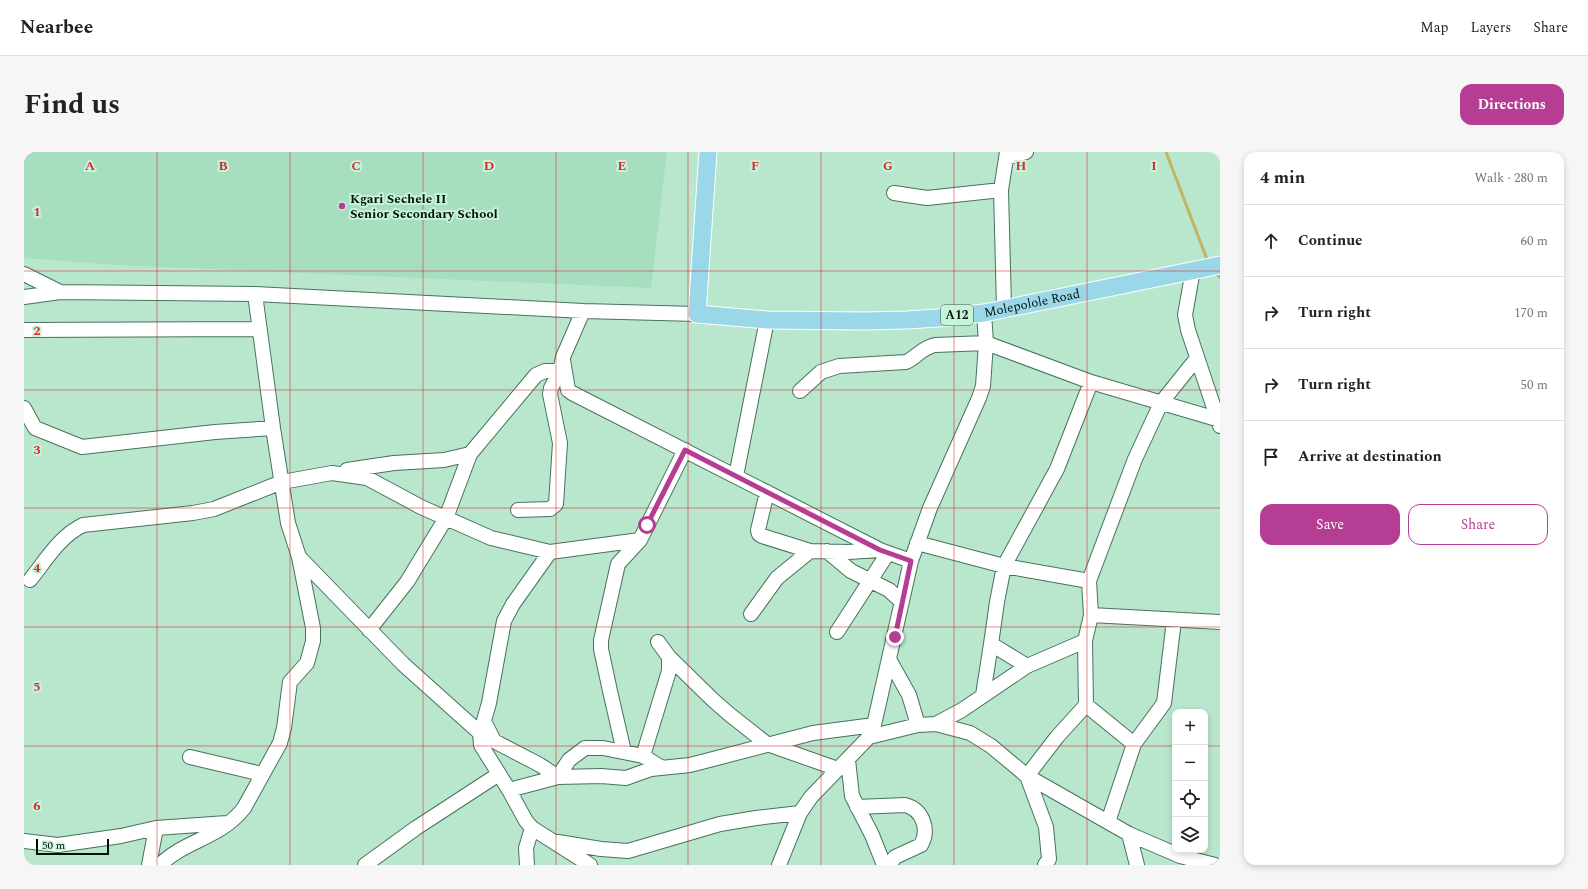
<!DOCTYPE html>
<meta charset="utf-8">
<style>
:root{--surface:#fff;--page:#f6f6f6;--text:#222;--muted:#767676;--line:#e0e0e0;--accent:#b53e94}
body{margin:0;font-family:Spectral,serif;background:var(--page);color:var(--text)}
.controls{position:absolute;right:12px;bottom:12px;display:grid;overflow:hidden;border-radius:8px;box-shadow:0 2px 6px #0003}
.controls button{width:36px;height:36px;display:grid;place-items:center;padding:0;border:0;border-bottom:1px solid var(--line);background:var(--surface);color:var(--text);font:20px sans-serif}
.scale{position:absolute;left:12px;bottom:10px;width:73px;box-sizing:border-box;padding-left:4px;border:2px solid #021008;border-top:0;font-size:11px;line-height:14px;white-space:nowrap;color:#021008;-webkit-text-stroke:3px #c6f4db;paint-order:stroke}
.stop{position:absolute;width:12px;height:12px;margin:-9px;border:3px solid #b53e94;border-radius:50%;background:#fff}
.stop.end{background:#b53e94;border-color:#fff;box-shadow:0 1px 4px #0008}
.list{margin:0;padding:0;list-style:none}
h2{display:flex;justify-content:space-between;align-items:center;height:52px;margin:0;padding:0 16px;font-size:17px}
h2 small{font-size:13px;font-weight:400;color:var(--muted)}
.list li{display:grid;grid-template-columns:26px 1fr auto;gap:12px;align-items:center;box-sizing:border-box;height:72px;padding:0 16px;border-top:1px solid var(--line)}
.list b{display:block;font-size:15px;white-space:nowrap}
.list em{font-size:13px;font-style:normal;color:var(--muted)}
.actions{display:flex;gap:8px;padding:12px 16px}
.actions a{flex:1;padding:9px 0;border:1px solid var(--accent);border-radius:12px;text-align:center;font-size:14px;color:var(--accent)}
.actions .main{background:var(--accent);color:#fff}
.icon{flex:none;width:22px;height:22px;fill:none;stroke:currentColor;stroke-width:2;stroke-linecap:round;stroke-linejoin:round}
.map{position:relative;flex:none;width:1196px;height:713px;overflow:hidden;border-radius:12px}
header{display:flex;align-items:center;gap:24px;box-sizing:border-box;height:56px;padding:0 20px;background:var(--surface);border-bottom:1px solid var(--line)}
header strong{font-size:19px}
nav{display:flex;gap:22px;margin-inline-start:auto;font-size:14px}
.intro{display:flex;align-items:center;justify-content:space-between;box-sizing:border-box;height:96px;padding:0 24px}
h1{margin:0;font-size:28px}
.button{padding:10px 18px;border-radius:12px;background:var(--accent);color:#fff;font-size:14px;font-weight:700}
main{display:flex;gap:24px;padding:0 24px}
aside{flex:1;background:var(--surface);border-radius:12px;box-shadow:0 2px 6px #0003}
.map>svg:first-child{display:block}
</style>
<header>
<strong>Nearbee</strong>
<nav><a>Map</a><a>Layers</a><a>Share</a></nav>
</header>
<div class="intro"><h1>Find us</h1><a class="button">Directions</a></div>
<main>
<div class="map">
<svg width="1196" height="713" viewBox="0 0 1196 713">
<rect width="100%" height="100%" fill="#b9e7ce"/>
<!-- built -->
<path fill="#a8dec0" d="M0 0H643L627 136 92 113 0 106Z"/>
<g fill="none" stroke-linecap="round" stroke-linejoin="round">
<!-- stream -->
<path stroke="#c2b55f" stroke-width="3" d="M1142 0 1184 110
M1190 120 1196 125"/>
<defs>
<path id="minor" d="M982 6 1002 0
M870 41 903 46 977 38
M1169 118 1161 163 1164 178 1196 274
M0 122 36 140
M231 142 249 276 264 371 275 405 379 512 456 581 457 593 485 638 502 669 508 676 566 713
M0 145 36 140 231 142 559 159 673 162
M980 156 977 38 983 0
M0 178 235 177
M1173 206 1137 251 1111 307 1065 429 1067 463 1061 489 1062 553 1033 585 1003 624 1105 682 1156 704 1191 713
M539 208 544 238 548 241 856 398
M776 239 797 220 815 214 882 210C893 205 897 196 911 193L962 191 1067 230 1196 268
M0 256 11 276 58 295 191 280 249 276
M323 318 370 311 420 308 446 302
M712 324 743 168
M743 340 734 378 735 382 738 384 786 399 824 400 856 398 887 409
M494 358 526 357 532 352 536 291 526 242 527 236 536 219
M893 391 980 414 1065 429
M803 399 827 419 865 438 878 450
M6 428C22 408 36 384 59 373L169 361 190 357 258 330 308 321 343 326 397 355 467 386 526 400 616 388
M727 462 753 426 786 399
M1067 463 1196 470
M345 478 383 430 422 366 446 302 512 223 521 219H536L539 205 559 159
M813 480 864 401
M634 490 645 505 689 548 705 562 743 592 814 617
M866 509 885 543 894 573
M1003 514 967 492 973 450 980 414 1033 317 1067 230
M959 543 967 492
M1062 553 1110 592 1084 670
M460 569 470 589 516 613 534 625 545 608 561 596H579L619 604 638 616
M912 572 938 558 1003 514 1061 489
M457 579 465 551 480 469 489 452 526 400
M845 585 894 573 912 572 946 581 967 594 1003 624 1022 675 1025 707 1021 713
M1110 592 1140 551 1150 468
M600 600 586 539 577 497V488L594 412 616 388 661 298
M619 604 645 519V505
M166 605 238 622
M824 608 828 644 848 683 860 713
M485 638 534 625 577 624 602 626 627 617 666 613 789 581 850 573
M833 655 881 653C898 657 906 677 897 693L871 705 865 713
M1105 682 1113 713
M0 689 34 693 97 684 132 676 203 671
M534 690 577 697 604 699 696 672 732 666 776 661
M125 713 132 676
M136 713C161 688 197 686 220 656L256 591 260 576 266 530 283 511 289 489V476L275 405
M341 713 392 676 475 622
M503 713 502 696 508 676
M755 713 776 661 787 645 845 585 850 573 887 409 906 356 955 246 959 234 962 191 960 161"/>
<g id="major">
<path id="s1" d="M684 0 673 162 743 168 841 169 883 168 914 166 960 161 1196 113"/>
</g>
</defs>
<!-- minor casing -->
<use href="#minor" stroke="#47725c" stroke-width="16"/>
<!-- major casing -->
<use href="#major" stroke="#fff" stroke-width="19"/>
<!-- minor -->
<use href="#minor" stroke="#fff" stroke-width="14"/>
<!-- major -->
<use href="#major" stroke="#9ad7e9" stroke-width="17"/>
</g>
<g fill="none" stroke-linecap="round" stroke-linejoin="round">
<!-- route -->
<path stroke="#b53e94" stroke-width="5" d="M623 373 661 298 856 398 887 409 871 485"/>
</g>
<!-- grid -->
<path fill="none" stroke="#d62828" stroke-width="1" stroke-opacity="0.55" d="M133 0V713M266 0V713M399 0V713M532 0V713M664 0V713M797 0V713M930 0V713M1063 0V713M0 119H1196M0 238H1196M0 356H1196M0 475H1196M0 594H1151M1181 594H1196"/>
<!-- markers -->
<circle fill="#b53e94" stroke="#c6f4db" stroke-width="1.5" cx="318" cy="54" r="4"/>
<g text-anchor="middle" dominant-baseline="central" stroke-width="4" stroke-linejoin="round" paint-order="stroke">
<!-- shield labels -->
<rect fill="#c6f4db" stroke="#3d5447" stroke-width="1" x="917" y="153" width="32" height="20" rx="3"/>
<g font-size="12" font-weight="bold" fill="#021008">
<text x="933" y="163">A12</text>
</g>
<!-- poi labels -->
<g font-size="13" font-weight="bold" fill="#021008" stroke="#c6f4db" text-anchor="start">
<text x="326" y="47">Kgari Sechele II<tspan x="326" dy="15">Senior Secondary School</tspan></text>
</g>
<!-- street labels -->
<g font-size="13" fill="#021008" stroke="#c6f4db">
<text stroke="none"><textPath href="#s1" startOffset="499">Molepolole Road</textPath></text>
</g>
</g>
<g font-size="13" text-anchor="middle" font-weight="bold" fill="#d62828" stroke="#c6f4db" stroke-width="4" stroke-linejoin="round" paint-order="stroke">
<text x="66" y="18">A</text>
<text x="199" y="18">B</text>
<text x="332" y="18">C</text>
<text x="465" y="18">D</text>
<text x="598" y="18">E</text>
<text x="731" y="18">F</text>
<text x="864" y="18">G</text>
<text x="997" y="18">H</text>
<text x="1130" y="18">I</text>
<text x="13" y="64">1</text>
<text x="13" y="183">2</text>
<text x="13" y="302">3</text>
<text x="13" y="420">4</text>
<text x="13" y="539">5</text>
<text x="13" y="658">6</text>
</g>
</svg>
<div class="controls">
<button>+</button>
<button>−</button>
<button><svg class="icon" aria-label="locate" viewBox="0 0 24 24"><circle cx="12" cy="12" r="6"/><path d="M12 2v4M12 18v4M2 12h4M18 12h4"/></svg></button>
<button><svg class="icon" aria-label="layers" viewBox="0 0 24 24"><path d="M12 4l9 5-9 5-9-5zM3 14l9 5 9-5"/></svg></button>
</div>
<div class="scale">50 m</div>
<div class="stop" style="left:623px;top:373px"></div>
<div class="stop end" style="left:871px;top:485px"></div>
</div>
<aside>
<h2>4 min<small>Walk · 280 m</small></h2>
<ul class="list">
<li><svg class="icon" aria-label="ahead" viewBox="0 0 24 24"><path d="M12 20V5M6 11l6-6 6 6"/></svg><div><b>Continue</b></div><em>60 m</em></li>
<li><svg class="icon" aria-label="right" viewBox="0 0 24 24"><path d="M7 20v-9h11M14 6l5 5-5 5"/></svg><div><b>Turn right</b></div><em>170 m</em></li>
<li><svg class="icon" aria-label="right" viewBox="0 0 24 24"><path d="M7 20v-9h11M14 6l5 5-5 5"/></svg><div><b>Turn right</b></div><em>50 m</em></li>
<li><svg class="icon" aria-label="arrive" viewBox="0 0 24 24"><path d="M6 21V4h12l-3 4 3 4H6"/></svg><div><b>Arrive at destination</b></div></li>
</ul>
<div class="actions"><a class="main">Save</a><a>Share</a></div>
</aside>
</main>
